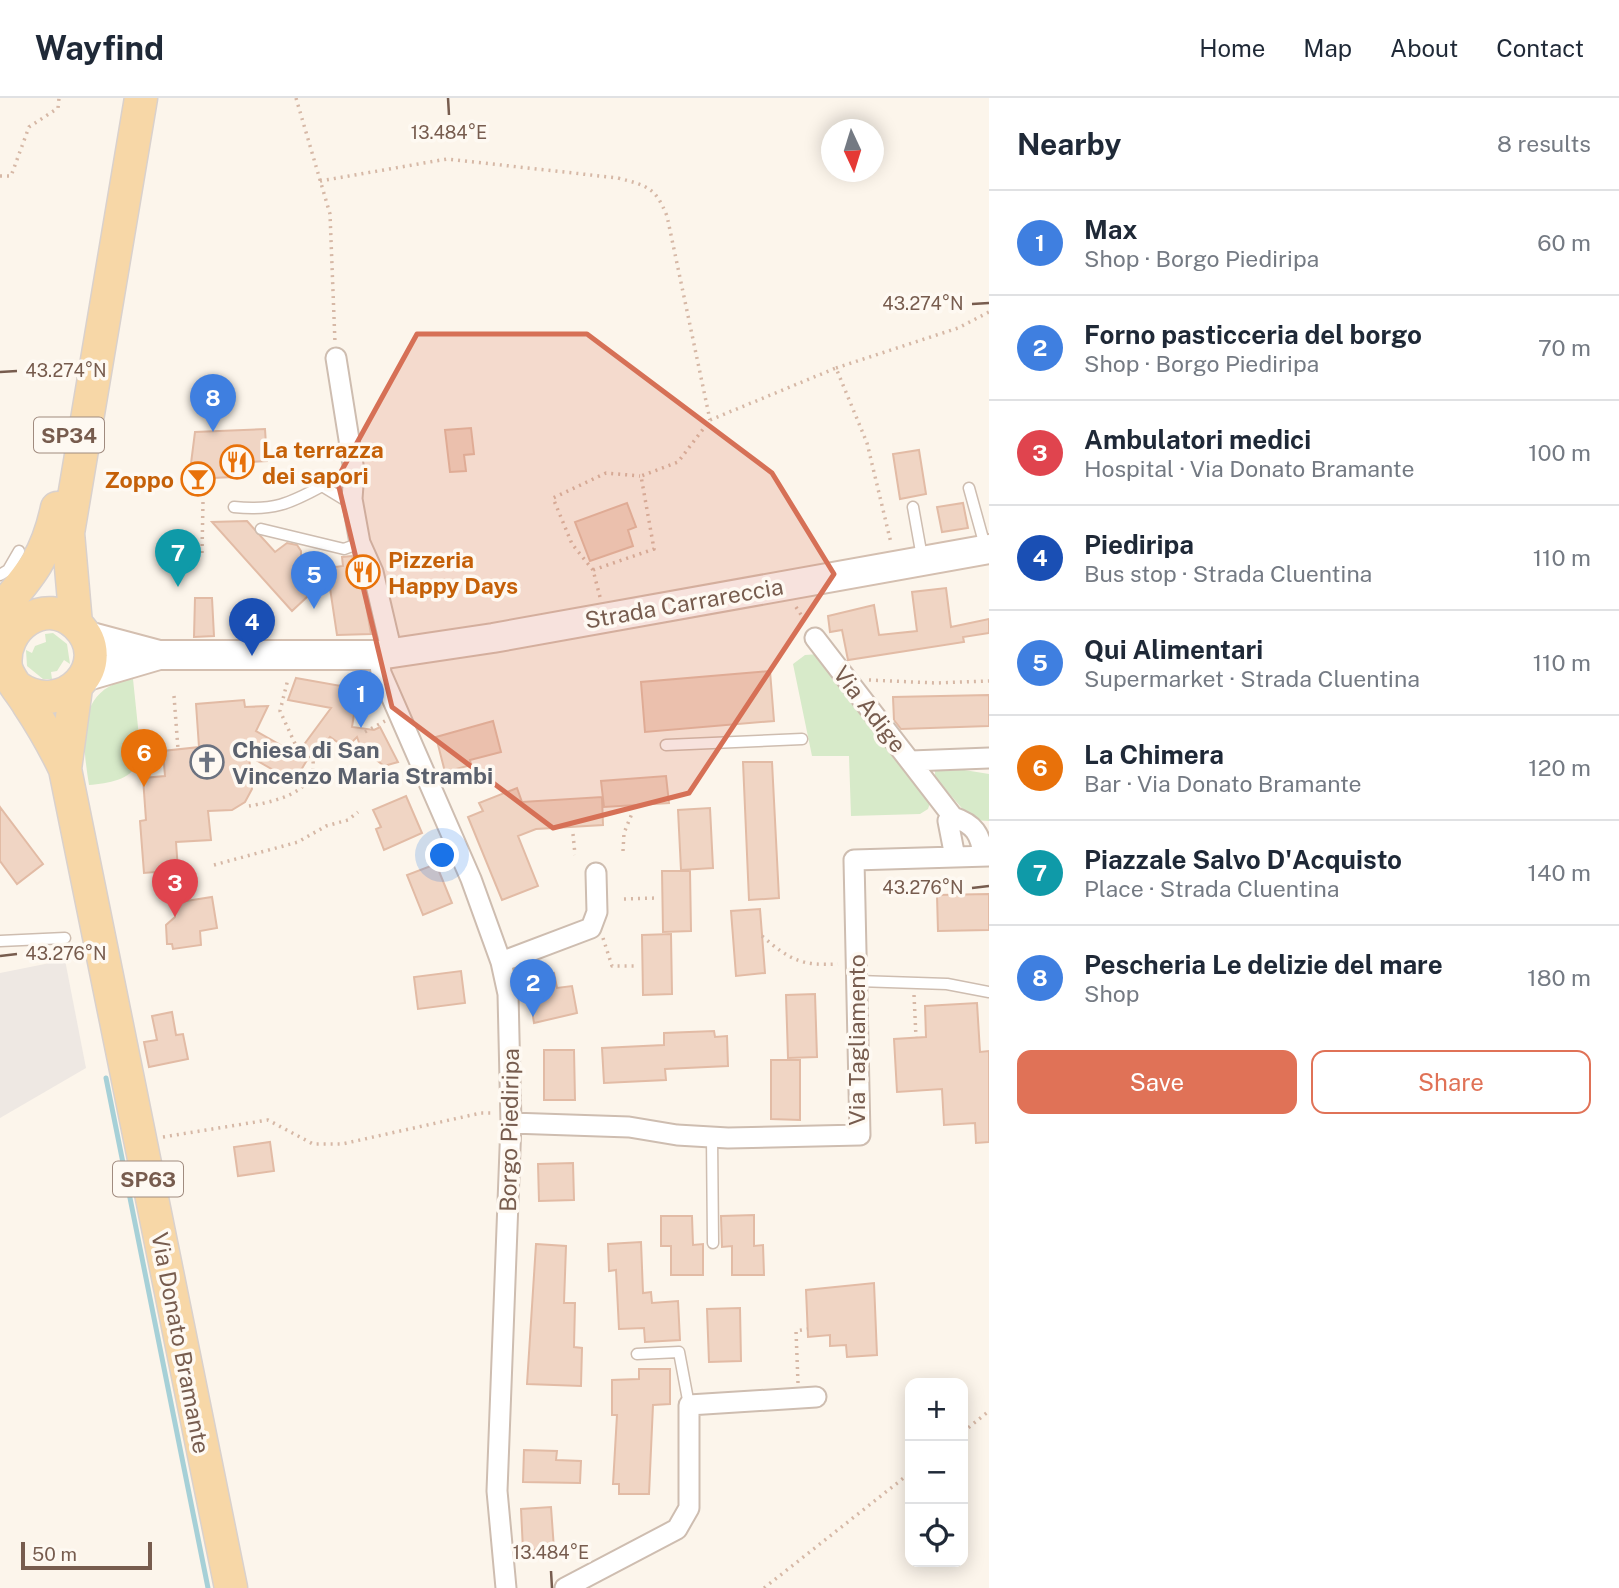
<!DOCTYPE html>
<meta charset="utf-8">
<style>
:root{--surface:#fff;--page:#f6f6f7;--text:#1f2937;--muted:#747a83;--line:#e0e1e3;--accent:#e07257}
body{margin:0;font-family:"Public Sans",sans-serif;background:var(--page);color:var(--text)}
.controls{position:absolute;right:21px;bottom:21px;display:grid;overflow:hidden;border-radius:14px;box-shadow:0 4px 18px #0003}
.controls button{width:63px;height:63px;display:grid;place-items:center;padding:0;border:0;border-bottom:2px solid var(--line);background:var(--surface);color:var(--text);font:35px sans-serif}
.compass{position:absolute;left:821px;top:21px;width:63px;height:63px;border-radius:50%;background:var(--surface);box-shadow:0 4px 18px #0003;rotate:176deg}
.scale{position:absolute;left:21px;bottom:18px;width:131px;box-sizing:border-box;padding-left:7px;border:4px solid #775c4e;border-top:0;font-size:19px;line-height:24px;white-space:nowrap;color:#775c4e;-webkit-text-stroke:5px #fef9f2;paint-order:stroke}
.you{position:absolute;left:443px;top:758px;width:24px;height:24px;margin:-18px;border:5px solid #fff;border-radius:50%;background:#1a73e8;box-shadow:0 0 0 10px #1a73e833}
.badge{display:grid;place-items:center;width:46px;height:46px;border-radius:50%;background:var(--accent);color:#fff;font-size:23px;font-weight:700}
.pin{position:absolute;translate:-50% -58px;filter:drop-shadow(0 2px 4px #0008)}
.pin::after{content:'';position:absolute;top:37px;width:24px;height:21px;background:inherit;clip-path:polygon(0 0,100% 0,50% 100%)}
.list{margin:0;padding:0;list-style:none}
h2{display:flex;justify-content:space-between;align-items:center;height:91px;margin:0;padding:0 28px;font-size:30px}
h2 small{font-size:23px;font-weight:400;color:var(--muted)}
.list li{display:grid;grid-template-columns:46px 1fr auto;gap:21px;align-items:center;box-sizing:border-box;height:105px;padding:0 28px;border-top:2px solid var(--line)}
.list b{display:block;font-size:26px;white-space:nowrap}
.list p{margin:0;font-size:23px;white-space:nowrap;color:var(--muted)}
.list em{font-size:23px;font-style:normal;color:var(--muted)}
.actions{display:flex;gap:14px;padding:21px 28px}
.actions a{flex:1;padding:16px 0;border:2px solid var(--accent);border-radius:14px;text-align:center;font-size:24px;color:var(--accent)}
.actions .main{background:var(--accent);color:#fff}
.icon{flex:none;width:38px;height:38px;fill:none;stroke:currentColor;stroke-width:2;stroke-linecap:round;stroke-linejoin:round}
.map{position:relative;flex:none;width:989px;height:1490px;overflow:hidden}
header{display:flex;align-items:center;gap:42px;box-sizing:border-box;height:98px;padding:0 35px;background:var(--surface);border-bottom:2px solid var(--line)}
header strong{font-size:33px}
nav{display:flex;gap:38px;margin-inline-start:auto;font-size:24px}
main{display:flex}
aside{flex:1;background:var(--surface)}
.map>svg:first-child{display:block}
</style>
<header>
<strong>Wayfind</strong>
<nav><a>Home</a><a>Map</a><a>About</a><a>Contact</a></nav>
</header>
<main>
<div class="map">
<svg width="989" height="1490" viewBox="0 0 989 1490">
<rect width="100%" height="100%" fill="#fcf5eb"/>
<!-- industrial -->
<path fill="#eee8e3" d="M65 862 86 970 0 1020V875Z"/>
<!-- green -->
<path fill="#d7eac9" d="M53 535 67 546 70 566 64 562 57 573 51 574 52 581H43L27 568 26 552 32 555 35 548 46 544 45 536Z
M819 556 846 590 875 636 931 702 928 711 920 716 851 718 849 658H812L793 566 805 557Z
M133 581 141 658C134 682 111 685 89 687 82 643 75 589 133 581Z
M952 670 989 676V723L972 722 935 679V673Z"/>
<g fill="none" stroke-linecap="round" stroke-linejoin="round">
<!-- stream -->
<path stroke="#a6d0d7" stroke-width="5" d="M106 980 208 1490"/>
</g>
<!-- building -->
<path fill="#f0d5c4" stroke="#e2bba5" stroke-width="2" d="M471 330 474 356 464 357 466 373 450 374 445 332Z
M265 331 267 363 233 365 234 379 189 381 195 334Z
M919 352 926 396 900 401 893 356Z
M627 405 636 429 628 432 633 448 590 463 575 424Z
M963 405 968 430 942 434 937 409Z
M247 423 275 454 287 445 297 447 301 453V461L294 467 301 475V487L308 498 292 513 212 424Z
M352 458 361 478 371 536 337 537 327 470 343 468 342 459Z
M946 490 951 529 989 521V535L963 539 964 544 848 562 842 532 830 534 828 518 874 507 879 537 917 533 912 494Z
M195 500H212L214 538 194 539Z
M770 573 774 623 645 634 641 584Z
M296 580 358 591 352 629 374 632 380 629 398 664 384 668 369 656 364 658 357 639 346 650 330 639 317 657 303 648 331 610 288 602Z
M989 597V628L901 631 894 622 893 599Z
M244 602 245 609 268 608 256 633 307 662 294 684 249 658 252 691 245 704 232 712 208 713 211 742 176 744 178 772 144 775 140 723 146 722 143 680 165 678 163 653 199 649 196 606Z
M493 623 501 654 470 662 471 667 445 674 436 639Z
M743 664H772L779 800 749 802Z
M666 678 669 705 604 709 601 683Z
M517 690 522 704 602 699 603 727 536 731 518 738 538 788 502 802 468 719 483 713 479 705Z
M406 698 422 735 384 752 376 731 381 729 373 712Z
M0 709 43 766 17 786 0 763Z
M710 710 713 770 681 772 678 712Z
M436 766 452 805 423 817 407 777Z
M662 773H690L691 833 663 834Z
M989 796V832L938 833 937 797Z
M212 799 217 830 200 833 201 847 173 851 172 846H167L166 827 175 819 173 805Z
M760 811 765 875 736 878 731 813Z
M671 836 672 896 643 897 642 837Z
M461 873 465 905 418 911 414 879Z
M554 875 557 890 572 888 577 915 534 925 527 880Z
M815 896 817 959 788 960 786 897Z
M977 905 980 954 989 953V1044L976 1045 975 1025 944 1027 942 991 897 994 894 941 926 939 925 908Z
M172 914 176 937 183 936 188 961 149 969 144 944 157 942 152 918Z
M714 933 715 939 727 938 728 968 665 971 666 982 604 985 602 950 664 947V935Z
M544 952H574L575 1002H544Z
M771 962H800V1022L771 1021Z
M270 1044 274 1073 238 1078 234 1049Z
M573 1065 574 1102 539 1103 538 1066Z
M754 1117V1148L763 1147 764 1177H732V1148L722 1149 721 1118Z
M661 1118H692L693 1147 703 1146V1177H671V1148H661Z
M641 1144 643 1195 651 1194 652 1205 678 1203 680 1242 645 1244 644 1230 619 1231 616 1172 609 1173 608 1146Z
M536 1146 566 1148 564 1205H575L574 1249 582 1250 581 1288 527 1286Z
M874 1185 877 1257 847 1259 846 1247 830 1248V1237L808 1239 806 1192Z
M740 1210 741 1263 709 1264 707 1211Z
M639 1271H670V1306L653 1307 649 1396H619V1386H613L617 1317H612V1282L639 1281Z
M524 1352 557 1353 556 1362 581 1363 580 1385 523 1384Z
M551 1409 554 1451 523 1452 521 1411Z"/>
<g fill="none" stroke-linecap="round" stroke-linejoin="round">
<defs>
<path id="service" d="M969 390 985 448
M234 409C273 413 289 406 322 388L345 402 352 401
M913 409 922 459
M261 431 344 451 360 445
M0 477 8 472 19 453
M666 647 802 641
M0 843 65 840
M858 883 947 886 989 894
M712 1039 713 1145
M637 1256 679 1254 689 1307"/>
<path id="minor" d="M336 260 354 373 352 401 360 445 373 474 392 555
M815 540 953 719C974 726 981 736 983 758
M379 557 381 575 471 781 501 864 508 896 511 1025 497 1393 506 1490
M911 663 989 660
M953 719 948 723 955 759
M501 864 591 830 597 814 596 775
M511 1025 629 1029 677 1037 728 1040 860 1037 854 762 989 758
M565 1490 677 1431 689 1410V1307L816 1299"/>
<path id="secondary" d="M84 537 159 557H379L493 540 989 451
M84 579 159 557"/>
<path id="primary" d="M0 512C31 477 47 457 57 410
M76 526 68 435 141 0
M17 589C64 622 116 565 77 527 46 497 0 529 6 570 10 583 21 594 28 606 42 627 54 648 65 671L231 1490
M65 671 76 590"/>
</defs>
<!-- service casing -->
<use href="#service" stroke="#cebdb0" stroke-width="13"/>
<!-- minor casing -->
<use href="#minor" stroke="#cebdb0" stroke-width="23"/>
<!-- secondary casing -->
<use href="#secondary" stroke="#d4bfb0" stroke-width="32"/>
<!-- primary casing -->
<use href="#primary" stroke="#d9d1cd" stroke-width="35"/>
<!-- path -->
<path stroke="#d6b8a6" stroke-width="3.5" stroke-dasharray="2 5" stroke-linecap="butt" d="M296 0 330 116 335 245
M0 78H11L29 29 58 10 59 0
M320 83 447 61 618 80C648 88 655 89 667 118L710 322
M836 270 958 230 989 214
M237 364V379H243L242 372
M202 455 203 403
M593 472 572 446 553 400 606 375 640 378
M600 499 593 472 654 451 641 378 678 364 710 322 836 270 867 345 891 445
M796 509 807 526
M869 582 936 585 989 583
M174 598 178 651
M365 634 385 623
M249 708C272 704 317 695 313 663L297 650 280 613 288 581
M573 736 575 757
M623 753 624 735 633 713
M214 767 298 744 326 728 348 722 358 714
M624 801 657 800
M762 838C790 862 801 868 838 866
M603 840 612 868H637
M914 897 916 939
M163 1039 268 1022 313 1046H342L481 1015H495
M798 1285 796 1233 808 1231
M963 1334 989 1313
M764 1490 910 1375"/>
<!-- service -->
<use href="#service" stroke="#fff" stroke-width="10"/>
<!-- minor -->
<use href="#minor" stroke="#fff" stroke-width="19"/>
<!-- secondary -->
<use href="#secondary" stroke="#fff" stroke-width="28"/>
<!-- primary -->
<use href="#primary" stroke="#f7d7a7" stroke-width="32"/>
</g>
<!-- marked area -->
<path fill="#d67056" fill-opacity="0.2" stroke="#d67056" stroke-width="5" stroke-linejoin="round" d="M417 236H587L772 375 834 476 689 695 553 730 392 609 337 381Z"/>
<!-- ticks -->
<path fill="none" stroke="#775c4e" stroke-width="2.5" d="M448 0 449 17M972 206 989 205M0 274 17 273M972 790 989 788M0 858 17 856M551 1473 552 1490"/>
<!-- icons -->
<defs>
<symbol id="restaurant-ring" viewBox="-11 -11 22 22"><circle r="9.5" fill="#fef9f2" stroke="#e8710a" stroke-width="1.5"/><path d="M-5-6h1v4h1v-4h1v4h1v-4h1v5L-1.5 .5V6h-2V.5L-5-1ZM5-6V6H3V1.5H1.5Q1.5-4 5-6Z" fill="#e8710a"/></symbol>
<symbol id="bar-ring" viewBox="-11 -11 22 22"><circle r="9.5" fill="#fef9f2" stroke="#e8710a" stroke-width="1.5"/><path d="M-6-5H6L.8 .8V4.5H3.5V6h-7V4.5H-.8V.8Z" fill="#e8710a"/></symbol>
<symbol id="church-ring" viewBox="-11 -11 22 22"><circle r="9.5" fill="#fef9f2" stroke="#6b7280" stroke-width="1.5"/><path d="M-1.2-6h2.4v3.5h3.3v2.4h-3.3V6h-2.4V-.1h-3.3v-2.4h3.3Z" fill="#6b7280"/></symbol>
</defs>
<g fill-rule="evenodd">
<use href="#restaurant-ring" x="218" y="345" width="38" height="38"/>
<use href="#bar-ring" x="179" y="362" width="38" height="38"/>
<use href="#restaurant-ring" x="344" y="455" width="38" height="38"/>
<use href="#church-ring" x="188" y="645" width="38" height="38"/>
</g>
<g text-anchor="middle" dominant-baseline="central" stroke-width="7" stroke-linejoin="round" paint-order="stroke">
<!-- shield labels -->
<g fill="#fef9f2" stroke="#a08b7f" stroke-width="2">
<rect x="34" y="319.5" width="70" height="35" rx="5"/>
<rect x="113" y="1063.5" width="70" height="35" rx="5"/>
</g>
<g font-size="21" font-weight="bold" fill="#775c4e">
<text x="69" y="337">SP34</text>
<text x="148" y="1081">SP63</text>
</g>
<!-- food labels -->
<g font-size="23" font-weight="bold" fill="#c56008" stroke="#fef9f2" text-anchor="start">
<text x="262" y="351">La terrazza<tspan x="262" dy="26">dei sapori</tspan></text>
<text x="174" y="381" text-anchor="end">Zoppo</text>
<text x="388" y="461">Pizzeria<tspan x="388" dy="26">Happy Days</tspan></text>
</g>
<!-- street labels -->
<g font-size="23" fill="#775c4e" stroke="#fef9f2">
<text transform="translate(684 505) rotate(-10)">Strada Carrareccia</text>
<text transform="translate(870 611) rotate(52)">Via Adige</text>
<text transform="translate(856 942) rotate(-90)">Via Tagliamento</text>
<text transform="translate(509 1032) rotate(-89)">Borgo Piediripa</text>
<text transform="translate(181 1245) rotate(79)">Via Donato Bramante</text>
</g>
<!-- worship labels -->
<g font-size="23" font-weight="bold" fill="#5b616d" stroke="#fef9f2" text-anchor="start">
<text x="232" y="651">Chiesa di San<tspan x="232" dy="26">Vincenzo Maria Strambi</tspan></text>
</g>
</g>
<g font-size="18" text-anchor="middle" fill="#775c4e" stroke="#fef9f2" stroke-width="7" stroke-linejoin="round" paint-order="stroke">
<text x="449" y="41">13.484°E</text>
<text x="923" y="212">43.274°N</text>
<text x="66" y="279">43.274°N</text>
<text x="923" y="796">43.276°N</text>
<text x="66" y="862">43.276°N</text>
<text x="551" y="1461">13.484°E</text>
</g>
</svg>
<div class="controls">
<button>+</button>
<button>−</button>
<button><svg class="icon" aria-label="locate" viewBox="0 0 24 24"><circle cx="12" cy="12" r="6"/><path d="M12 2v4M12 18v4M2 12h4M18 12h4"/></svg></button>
</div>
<svg class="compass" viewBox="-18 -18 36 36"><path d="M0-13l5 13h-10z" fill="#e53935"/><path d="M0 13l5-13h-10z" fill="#747a83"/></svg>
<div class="scale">50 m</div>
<div class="you"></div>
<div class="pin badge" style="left:361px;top:630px;background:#3f7fe0">1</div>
<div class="pin badge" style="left:533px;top:919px;background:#3f7fe0">2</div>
<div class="pin badge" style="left:175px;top:819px;background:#e0444e">3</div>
<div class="pin badge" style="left:252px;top:558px;background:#1a4fb4">4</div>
<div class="pin badge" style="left:314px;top:511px;background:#3f7fe0">5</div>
<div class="pin badge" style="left:144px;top:689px;background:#e8710a">6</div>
<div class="pin badge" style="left:178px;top:489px;background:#0f9aa8">7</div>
<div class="pin badge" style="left:213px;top:334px;background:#3f7fe0">8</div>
</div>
<aside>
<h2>Nearby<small>8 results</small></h2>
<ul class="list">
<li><span class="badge" style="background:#3f7fe0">1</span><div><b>Max</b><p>Shop · Borgo Piediripa</p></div><em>60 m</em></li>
<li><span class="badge" style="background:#3f7fe0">2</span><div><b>Forno pasticceria del borgo</b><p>Shop · Borgo Piediripa</p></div><em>70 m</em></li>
<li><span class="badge" style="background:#e0444e">3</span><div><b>Ambulatori medici</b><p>Hospital · Via Donato Bramante</p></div><em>100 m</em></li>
<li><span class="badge" style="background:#1a4fb4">4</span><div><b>Piediripa</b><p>Bus stop · Strada Cluentina</p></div><em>110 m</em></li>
<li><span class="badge" style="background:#3f7fe0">5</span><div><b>Qui Alimentari</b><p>Supermarket · Strada Cluentina</p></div><em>110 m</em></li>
<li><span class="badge" style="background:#e8710a">6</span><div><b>La Chimera</b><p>Bar · Via Donato Bramante</p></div><em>120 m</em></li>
<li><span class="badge" style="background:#0f9aa8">7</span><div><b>Piazzale Salvo D'Acquisto</b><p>Place · Strada Cluentina</p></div><em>140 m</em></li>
<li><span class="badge" style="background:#3f7fe0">8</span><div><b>Pescheria Le delizie del mare</b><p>Shop</p></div><em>180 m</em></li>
</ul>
<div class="actions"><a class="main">Save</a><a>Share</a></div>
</aside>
</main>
